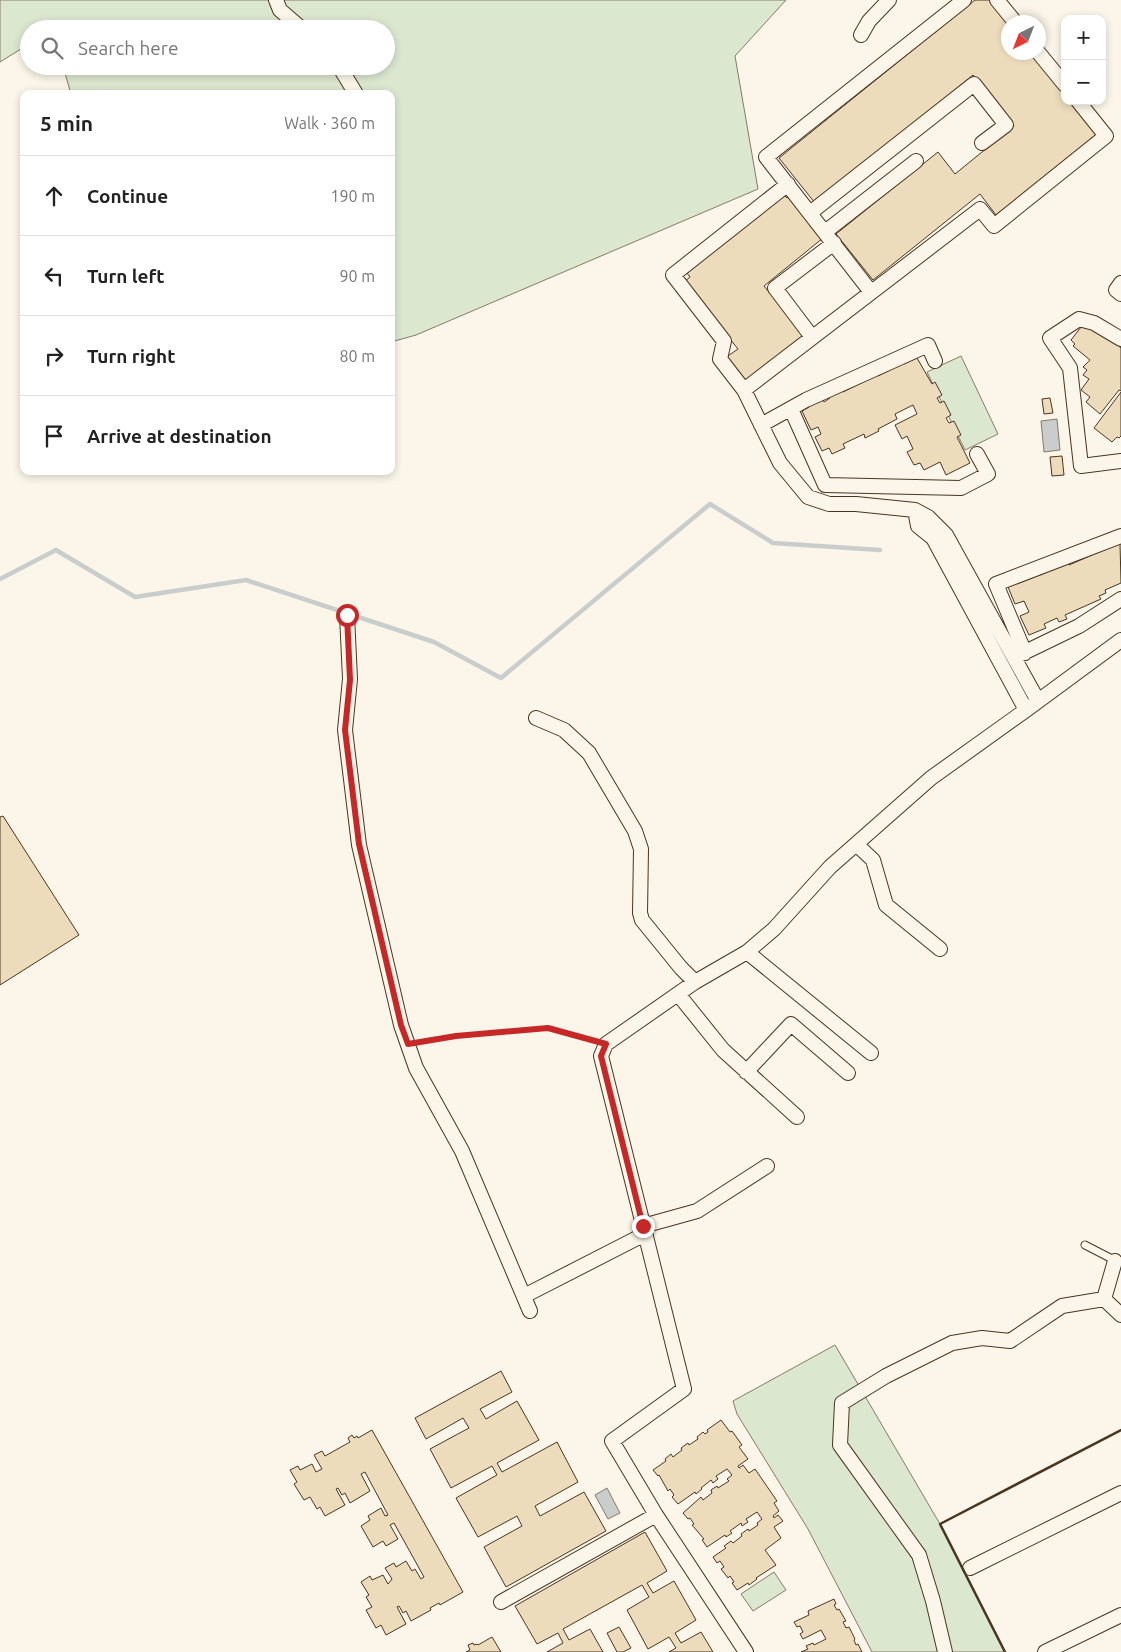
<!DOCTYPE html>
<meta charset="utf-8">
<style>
:root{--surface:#fff;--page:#f6f6f6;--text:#222;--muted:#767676;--line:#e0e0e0}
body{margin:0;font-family:Ubuntu,sans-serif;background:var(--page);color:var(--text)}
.controls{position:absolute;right:15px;top:15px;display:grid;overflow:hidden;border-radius:10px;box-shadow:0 2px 8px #0003}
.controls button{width:45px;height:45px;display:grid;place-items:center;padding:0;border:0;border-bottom:1px solid var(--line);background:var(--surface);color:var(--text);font:25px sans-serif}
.compass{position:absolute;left:1001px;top:15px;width:45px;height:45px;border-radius:50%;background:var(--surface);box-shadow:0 2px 8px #0003;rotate:222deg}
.stop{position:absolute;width:15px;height:15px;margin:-11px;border:4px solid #c62828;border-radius:50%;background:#fff}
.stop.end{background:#c62828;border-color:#fff;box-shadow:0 1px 5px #0008}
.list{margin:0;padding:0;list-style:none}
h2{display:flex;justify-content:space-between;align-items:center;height:65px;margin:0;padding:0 20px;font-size:21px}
h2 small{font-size:16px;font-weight:400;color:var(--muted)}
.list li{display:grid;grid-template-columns:32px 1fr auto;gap:15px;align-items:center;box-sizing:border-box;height:80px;padding:0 20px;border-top:1px solid var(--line)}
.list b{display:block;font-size:19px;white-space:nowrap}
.list em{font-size:16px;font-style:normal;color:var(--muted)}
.icon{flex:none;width:28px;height:28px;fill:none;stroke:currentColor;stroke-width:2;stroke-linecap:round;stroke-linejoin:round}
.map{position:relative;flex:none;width:1121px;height:1652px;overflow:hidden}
.search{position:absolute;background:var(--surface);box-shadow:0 2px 8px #0003;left:20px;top:20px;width:375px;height:55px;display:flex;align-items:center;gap:12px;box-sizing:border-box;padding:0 18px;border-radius:28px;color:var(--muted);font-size:19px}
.panel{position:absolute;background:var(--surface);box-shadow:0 2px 8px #0003;left:20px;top:90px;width:375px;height:385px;border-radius:10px}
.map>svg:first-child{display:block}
</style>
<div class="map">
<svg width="1121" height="1652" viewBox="0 0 1121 1652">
<rect width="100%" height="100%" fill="#fbf6e9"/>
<!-- green -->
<path fill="#dce7d0" stroke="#887966" d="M0 0H786L735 56 758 189 416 335 391 342V94H71L63 66H386V29H29V44L0 62Z
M961 356 998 434 965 450 927 372Z
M835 1345 940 1524 1005 1652H872L808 1529 737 1414 733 1401Z
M774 1572 786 1590 753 1611 741 1594Z"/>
<!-- water -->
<path fill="#c9cecd" stroke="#887966" d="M1057 419 1060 450 1044 452 1041 421Z
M607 1488 620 1513 608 1519 595 1495Z"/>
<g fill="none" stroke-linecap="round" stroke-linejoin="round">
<!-- stream -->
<path stroke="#c9cecd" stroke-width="4.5" d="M0 579 56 550 135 597 246 580 434 642 501 678 710 504 773 543 880 550"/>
</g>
<!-- building -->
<path fill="#ecdcbc" stroke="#4a3520" d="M975 0H990L1008 23V52H1032L1065 93V101H1072L1098 133 996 215 980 194 873 280 836 234 938 152 955 174 1014 126 973 75 815 203 779 158Z
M792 194 823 238 764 286 804 336 746 383 725 358 738 349 684 282 690 277 687 273 784 195 787 198Z
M1085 322 1103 337 1105 335 1121 348V391L1119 390 1100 414 1086 402 1090 397 1081 390 1089 379 1083 375 1087 370 1083 367 1090 360 1073 346 1075 344 1071 340Z
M917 358 932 384 935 382 942 395 937 398 940 403 944 401 951 415 946 418 949 423 954 421 961 435 957 437 970 463 946 475 940 462 924 470 920 463 914 465 907 452 913 449 907 436 902 439 895 425 917 414 913 405 895 414 897 419 878 429 879 431 865 438 864 434 843 444 845 448 832 454 829 448 822 451 815 437 821 434 818 427 811 430 802 411 809 407 808 405 822 398 824 402 830 398 828 394 841 388 843 392 863 382 875 371 878 376 890 370 888 367 902 360 904 364Z
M1121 392V436L1119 438 1117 437 1112 442 1094 428Z
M1050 398 1053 413 1044 414 1042 399Z
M1062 456 1064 475 1052 476 1050 457Z
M1120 543 1121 583 1105 590 1106 593 1099 596 1101 599 1065 615 1067 619 1059 622 1057 618 1044 624 1046 628 1029 635 1020 616 1029 612 1024 601 1015 604 1008 587 1025 580 1038 570 1040 575 1053 569 1067 559 1069 565Z
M3 816 79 935 0 985V817Z
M501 1371 512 1392 480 1409 486 1419 517 1401 539 1440 497 1463 502 1472 557 1442 578 1482 535 1506 540 1516 584 1492 606 1531 506 1587 484 1547 522 1526 517 1516 478 1537 456 1498 497 1475 492 1466 451 1488 430 1449 469 1428 463 1418 426 1439 415 1418Z
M721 1420 730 1432 732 1431 742 1445 739 1447 748 1459 738 1466 739 1468 743 1465 749 1473 755 1469 777 1501 774 1503 779 1511 773 1516 774 1518 778 1515 783 1521 774 1527 781 1538 765 1550 776 1565 756 1578 757 1579 749 1585 748 1583 737 1590 732 1583 734 1582 730 1576 728 1578 721 1569 724 1567 720 1561 717 1563 713 1557 726 1548 724 1546 731 1541 733 1543 742 1536 741 1534 748 1529 749 1531 758 1525 757 1523 762 1519 757 1512 746 1519 748 1522 742 1526 741 1523 730 1531 732 1533 726 1537 725 1535 707 1547 702 1540 704 1539 692 1525 694 1524 690 1518 688 1519 683 1513 701 1497 703 1500 712 1493 711 1490 717 1486 718 1488 729 1481 727 1479 732 1475 727 1469 716 1476 718 1479 713 1483 711 1480 701 1488 702 1489 696 1494 695 1492 678 1504 672 1497 674 1495 670 1489 668 1491 659 1475 658 1476 653 1470 666 1461 665 1459 671 1454 673 1457 682 1450 681 1448 688 1443 689 1445 698 1439 697 1437 703 1432 705 1434 708 1432 707 1430Z
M372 1430 463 1592 440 1605 439 1603 430 1608 431 1610 411 1621 406 1611 403 1613 399 1606 397 1607 406 1624 386 1635 381 1625 376 1628 366 1610 372 1607 366 1597 369 1595 361 1582 370 1576 372 1580 383 1575 388 1584 392 1579 385 1568 394 1563 396 1567 406 1561 412 1571 415 1569 421 1579 424 1577 394 1523 390 1525 398 1539 386 1546 383 1541 373 1547 361 1526 370 1520 368 1516 381 1508 385 1516 388 1515 365 1472 361 1474 370 1491 350 1503 345 1493 342 1495 338 1488 336 1489 345 1505 325 1516 320 1507 317 1509 310 1497 304 1500 294 1484 297 1482 290 1470 298 1466 300 1470 312 1464 316 1472 322 1469 314 1455 322 1451 325 1456 350 1442 348 1438 352 1435 354 1438 357 1436 358 1438Z
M645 1532 667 1571 647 1583 653 1593 674 1581 696 1620 675 1633 681 1643 701 1632 713 1652H669L676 1648 669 1637 648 1649 627 1610 649 1597 642 1585 563 1629 569 1640 590 1629 603 1652H547L563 1643 558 1633 537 1644 515 1606Z
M834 1599 836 1604 834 1605 837 1610 839 1609 846 1621 843 1622 846 1628 849 1627 855 1639 854 1640 856 1645 858 1644 862 1652H801L808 1649 806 1646 813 1643 814 1645 826 1639 821 1630 803 1639 800 1634 803 1632 800 1626 797 1627 794 1622 809 1615 808 1611Z
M619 1627 631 1648 623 1652H617L607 1633Z
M492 1637 501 1652H466L470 1650 468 1645 473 1643 474 1645 477 1644 478 1645Z"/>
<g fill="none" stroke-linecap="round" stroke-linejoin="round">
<defs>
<path id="lane" d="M1085 1245 1116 1261"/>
<path id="street" d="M276 0 280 10 302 29
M997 0 1015 22
M861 35 869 21 889 0
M1038 52 1065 85
M339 66 356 94
M788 184 673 275 724 341 720 359 744 390 780 463 808 497 829 504H856L915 510
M810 213 974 84 1006 125 982 143
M825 232 916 161
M1121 283 1116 290 1121 294
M871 292 766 157 964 0
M812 337 775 288 834 243
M1121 339 1094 323 1079 319 1050 338 1070 368 1081 466 1121 461
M744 390 980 209 994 226 1106 136 1078 101
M791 409 825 485 961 488 988 474 977 454
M761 425 806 400 928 345 935 361
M347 615 350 679 345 730 359 845 401 1025 416 1068 462 1151 530 1311
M1025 653 996 584 1121 536
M1017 656 1079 626 1121 599
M1026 710 933 538 918 526 915 510 928 517 946 535 1038 701
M536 718 564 730 589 753 635 831 641 849 640 913 642 920 681 968 695 982
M856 844 873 860 886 905 940 949
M747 952 871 1053
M678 994 723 1050 797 1117
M746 1072 791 1024 848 1073
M643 1226 697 1211 767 1166
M524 1296 645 1234
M1104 1299 1115 1261
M970 1568 1121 1493
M501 1602 656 1515
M746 1652 656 1515 612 1441 684 1389 601 1056 606 1044 695 982 747 952 774 929 830 867 931 778 1026 710 1121 640
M945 1652 933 1601 919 1555 840 1445 842 1403 886 1376 952 1343 982 1338 1010 1341 1062 1306 1104 1299 1121 1315
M1045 1652 1121 1615"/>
</defs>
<!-- lane casing -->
<use href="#lane" stroke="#4a3520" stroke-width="9"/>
<!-- street casing -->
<use href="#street" stroke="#4a3520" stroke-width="16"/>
<!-- path -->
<path stroke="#7f6f5c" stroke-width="2.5" stroke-dasharray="4 2.5" stroke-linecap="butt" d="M421 1042 456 1036 548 1028 593 1041"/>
<!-- lane -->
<use href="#lane" stroke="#fbf6e9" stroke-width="7"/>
<!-- street -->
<use href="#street" stroke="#fbf6e9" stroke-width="14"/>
<!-- wall -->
<path stroke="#4a3520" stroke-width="2.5" d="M1005 1652 940 1524 1121 1430"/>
</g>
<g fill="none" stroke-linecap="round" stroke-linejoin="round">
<!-- route -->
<path stroke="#c62828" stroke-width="6" d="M347 615 350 680 345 730 359 844 401 1025 408 1044 456 1036 548 1028 606 1044 601 1056 643 1226"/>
</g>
</svg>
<div class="controls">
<button>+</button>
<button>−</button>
</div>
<svg class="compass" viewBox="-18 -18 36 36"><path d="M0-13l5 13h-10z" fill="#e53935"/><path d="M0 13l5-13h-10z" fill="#767676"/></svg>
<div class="stop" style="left:347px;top:615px"></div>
<div class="stop end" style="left:643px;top:1226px"></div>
<div class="search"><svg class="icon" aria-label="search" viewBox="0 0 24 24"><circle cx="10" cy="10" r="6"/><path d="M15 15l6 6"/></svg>Search here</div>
<section class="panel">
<h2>5 min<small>Walk · 360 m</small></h2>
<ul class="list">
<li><svg class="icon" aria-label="ahead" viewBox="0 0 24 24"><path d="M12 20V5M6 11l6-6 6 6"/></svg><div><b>Continue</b></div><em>190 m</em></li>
<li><svg class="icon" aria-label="left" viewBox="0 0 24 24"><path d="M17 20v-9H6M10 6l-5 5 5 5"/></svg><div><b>Turn left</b></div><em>90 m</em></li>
<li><svg class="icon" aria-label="right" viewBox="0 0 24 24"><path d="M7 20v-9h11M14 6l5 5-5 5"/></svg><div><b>Turn right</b></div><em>80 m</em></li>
<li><svg class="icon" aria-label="arrive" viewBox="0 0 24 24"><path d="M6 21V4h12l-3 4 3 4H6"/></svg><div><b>Arrive at destination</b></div></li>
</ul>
</section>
</div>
